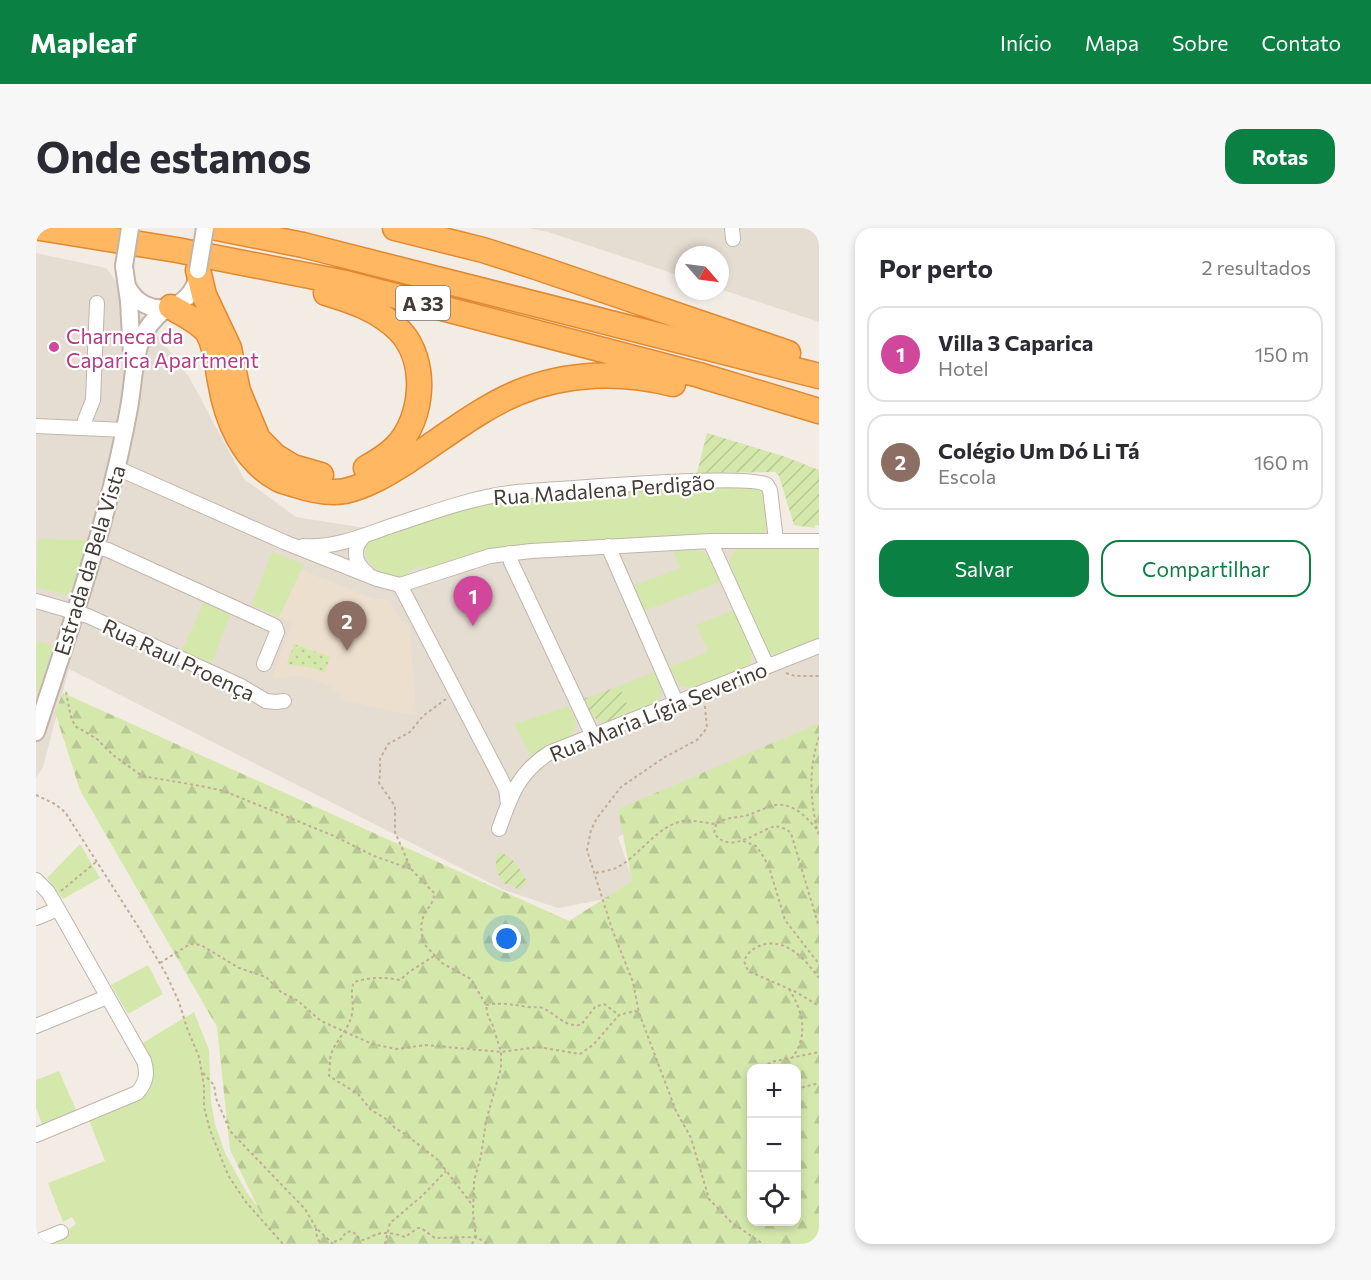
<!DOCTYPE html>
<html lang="pt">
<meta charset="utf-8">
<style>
:root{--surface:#fff;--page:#f7f7f7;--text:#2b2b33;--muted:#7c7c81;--line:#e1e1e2;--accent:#0b8043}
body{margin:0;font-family:Commissioner,sans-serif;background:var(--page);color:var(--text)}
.controls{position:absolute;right:18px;bottom:18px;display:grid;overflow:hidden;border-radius:12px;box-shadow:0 3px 9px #0003}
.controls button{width:54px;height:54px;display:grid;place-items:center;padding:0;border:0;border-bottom:2px solid var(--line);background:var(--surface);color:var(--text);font:30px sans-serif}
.compass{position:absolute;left:639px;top:18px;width:54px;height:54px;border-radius:50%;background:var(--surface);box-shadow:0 3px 9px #0003;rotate:118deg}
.you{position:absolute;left:471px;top:711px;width:21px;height:21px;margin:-15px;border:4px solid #fff;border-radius:50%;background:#1a73e8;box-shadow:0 0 0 9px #1a73e833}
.badge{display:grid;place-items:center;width:39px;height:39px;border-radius:50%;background:var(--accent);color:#fff;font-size:20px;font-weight:700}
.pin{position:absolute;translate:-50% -50px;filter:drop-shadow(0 2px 3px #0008)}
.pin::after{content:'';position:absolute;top:32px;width:21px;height:18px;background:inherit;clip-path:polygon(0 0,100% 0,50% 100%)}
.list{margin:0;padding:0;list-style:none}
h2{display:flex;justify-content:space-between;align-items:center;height:78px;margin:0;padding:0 24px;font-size:26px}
h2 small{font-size:20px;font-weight:400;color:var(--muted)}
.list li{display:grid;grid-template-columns:39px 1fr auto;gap:18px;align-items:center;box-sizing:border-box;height:96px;margin:0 12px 12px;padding:0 12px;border:2px solid var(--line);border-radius:18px}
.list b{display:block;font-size:22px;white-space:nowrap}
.list p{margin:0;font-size:20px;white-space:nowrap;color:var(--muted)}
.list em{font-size:20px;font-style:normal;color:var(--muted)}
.actions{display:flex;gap:12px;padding:18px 24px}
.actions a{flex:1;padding:14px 0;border:2px solid var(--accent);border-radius:18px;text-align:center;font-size:21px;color:var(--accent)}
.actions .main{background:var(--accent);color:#fff}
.icon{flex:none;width:33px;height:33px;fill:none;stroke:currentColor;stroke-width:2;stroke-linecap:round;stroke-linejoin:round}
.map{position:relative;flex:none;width:783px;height:1016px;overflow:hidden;border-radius:18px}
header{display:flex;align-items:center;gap:36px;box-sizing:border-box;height:84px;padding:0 30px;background:var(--accent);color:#fff}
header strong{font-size:28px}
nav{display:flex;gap:33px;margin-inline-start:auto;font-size:21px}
.intro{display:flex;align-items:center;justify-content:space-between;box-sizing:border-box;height:144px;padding:0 36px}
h1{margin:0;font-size:42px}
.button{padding:15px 27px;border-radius:18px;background:var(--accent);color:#fff;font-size:21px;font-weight:700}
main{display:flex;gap:36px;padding:0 36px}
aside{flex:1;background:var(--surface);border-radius:18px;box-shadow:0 3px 9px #0003}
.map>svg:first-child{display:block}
</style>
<header>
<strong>Mapleaf</strong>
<nav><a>Início</a><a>Mapa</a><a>Sobre</a><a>Contato</a></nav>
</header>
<div class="intro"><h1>Onde estamos</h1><a class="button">Rotas</a></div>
<main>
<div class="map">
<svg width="783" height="1016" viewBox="0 0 783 1016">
<defs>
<pattern id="forest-firs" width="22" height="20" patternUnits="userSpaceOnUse" patternTransform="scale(1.5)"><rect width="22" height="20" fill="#d4e8ab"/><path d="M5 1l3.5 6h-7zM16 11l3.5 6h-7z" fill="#b7c894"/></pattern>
<pattern id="park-dots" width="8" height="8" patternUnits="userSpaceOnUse" patternTransform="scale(1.5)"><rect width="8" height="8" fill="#d4e8ab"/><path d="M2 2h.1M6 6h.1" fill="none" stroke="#b7c894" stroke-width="1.8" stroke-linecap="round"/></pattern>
<pattern id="garden-furrows" width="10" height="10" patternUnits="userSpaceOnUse" patternTransform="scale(1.5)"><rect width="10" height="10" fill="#d4e8ab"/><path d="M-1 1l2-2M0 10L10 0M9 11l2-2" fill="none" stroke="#b7c894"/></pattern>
</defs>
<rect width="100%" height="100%" fill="#f2ece4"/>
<!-- residential -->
<path fill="#e6ddd2" d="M493 0H783V94L684 61V27H648V49L512 4Z
M0 25 70 40 153 149 208 251 260 289 335 301 469 261 726 250 744 309 783 310V504L582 609 601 665 522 680 468 662 33 441 7 539 0 550Z"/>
<!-- education -->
<path fill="#ecdfcd" d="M265 342 338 371H351L357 375 355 377 366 394 369 392 374 399 380 488 309 473 292 457 274 450 263 448 236 450 256 395 243 389Z"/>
<!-- grass -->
<path fill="#d4e8ab" d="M720 259 728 263 732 298 729 304 724 307H680L400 341 380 339C376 341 372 346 369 348 351 355 319 332 333 312L429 279 478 268Z
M2 311 51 312 36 361 30 367 0 359Z
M707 318H783V413L745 428 732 425 694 341C692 330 696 322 707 318Z
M660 322C675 324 679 341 684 354L608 383 597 358 644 340 637 323Z
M236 324 268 336 243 389 215 377Z
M169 372 195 384 176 436 146 422Z
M698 382 716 421 715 435 710 439 656 461 644 458 633 439 672 424 660 397Z
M2 413 17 418 1 469 0 420Z
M618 444 626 462 623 472 595 485 583 458Z
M533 478 540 493 539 500 534 509 507 520 495 528 478 496Z
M44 616 64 650 27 671 11 650Z
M112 737 127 766 92 786 75 757Z
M158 784 173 822 175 874 179 896 189 925 211 965 251 1016H11C29 1010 26 1005 40 996L36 989 27 994 12 955 69 933 53 892C97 874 134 872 105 816Z
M23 843 40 882 6 896 0 880V852Z"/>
<!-- forest -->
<path fill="url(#forest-firs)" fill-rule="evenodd" d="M27 465 533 693 596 653 582 581 783 495V1016H240L194 922 181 799 44 562 19 484ZM716 840H760V994H716Z"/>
<!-- park -->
<path fill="url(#park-dots)" d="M258 416 294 429 289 444 278 440 251 436Z"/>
<!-- garden -->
<path fill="url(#garden-furrows)" d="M671 205 747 228 783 242V297H779V300L758 297 743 248 739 244 661 245Z
M583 458 595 485C566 496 562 502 547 471Z
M462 624C477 627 483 640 491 653L483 662 474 656H469C459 645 458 637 462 624Z"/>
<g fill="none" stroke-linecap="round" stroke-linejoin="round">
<defs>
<path id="minor" d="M696 0 697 11
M0 198 89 202
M48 200 49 192 57 172 61 75
M81 240 248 314 341 351 364 357 454 328 495 323 674 313H783
M329 307C316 319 317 334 331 345
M674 313 731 438
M267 318C298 320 324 309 352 299 395 285 436 269 481 264 517 262 713 244 731 257L734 262 740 312
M572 318 640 474
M60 319 72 322 239 398 241 404 228 436
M473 325 475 334 557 508
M364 357 464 549 470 561 472 576
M0 373 52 388 203 457 230 473 240 474 248 473
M463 601C475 568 481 546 513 525L783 418
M0 652 12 664 22 681 108 833C112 846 110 855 101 865L0 907
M0 690 22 681
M0 798 71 769
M0 1014 25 1004"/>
<path id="tertiary" d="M88 38 93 73 96 128
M91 58C109 94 157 84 162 45
M0 504C35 397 73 291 93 180 100 142 95 106 130 81"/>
<path id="motorway" d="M4 0 141 22 310 55 663 147 783 183
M181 0 267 17 783 148
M359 0 447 22 500 39 752 125
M162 42 168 67 193 120 202 163 222 211 239 228 257 239 285 247
M290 65C317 73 343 82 364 103 392 133 388 190 360 219 351 228 341 234 330 240
M135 79C148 87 163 93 172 105 180 119 181 138 184 153 190 191 207 232 242 251 247 254 254 255 260 257 275 262 292 266 309 263 331 258 351 246 370 234 406 211 441 182 481 165 531 144 586 143 637 156"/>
</defs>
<!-- minor casing -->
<use href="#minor" stroke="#c1b5a9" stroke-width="16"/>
<!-- tertiary casing -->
<use href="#tertiary" stroke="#c1b5a9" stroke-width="20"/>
<!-- motorway casing -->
<use href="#motorway" stroke="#e08930" stroke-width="27"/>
<!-- path -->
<path stroke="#c0ac97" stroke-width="2" stroke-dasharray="3 3" stroke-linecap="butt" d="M750 445 759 448H783
M30 464 35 489 39 498 61 511 77 527 106 548 165 558 188 563 298 608 338 628 375 641
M410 471 387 488 374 504 352 516 344 531V544L343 555 359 578V604L375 641 399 666 395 677 388 685 385 698 387 715 406 735 435 751 450 777 452 789 456 795 465 824V840L450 893 445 928 438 953 437 986 440 1009 452 1016
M669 478 671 500 661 512 629 529 585 559 561 590 555 602 551 622 576 701 597 754 603 785 640 883 655 910 673 971 695 994 727 1016
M783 509C772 541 774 576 783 608
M0 567 19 576 29 584 105 703 130 746 143 774 151 800 163 829 168 858V879L174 902 192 947 209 973 247 1016
M680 596 678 605C694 628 722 602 740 598L750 601 755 605 783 699
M707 613 720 618 727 628 733 639 749 692 783 736
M560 645C567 643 575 643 582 639 604 627 621 598 647 593 659 592 669 595 680 596 689 589 701 590 712 587 721 584 730 579 740 577 759 575 772 591 783 604
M25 663 60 634
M398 728 373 744 364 752C348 749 334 749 318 754 313 766 319 774 316 786 313 801 301 811 296 824 293 831 294 841 293 848L322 866 335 882 350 891 359 900 369 906 402 932 437 978
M124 735 154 716 165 717 203 740 230 749 245 764 262 773 285 793 336 816 361 821 390 817 465 824 502 819 544 826 557 817 583 787 599 783 603 785
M783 750C769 731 747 706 721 719 715 722 711 726 708 733L712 743 760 764 783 778
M753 761C767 783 773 807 756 830
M450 777C466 774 478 777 493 779 498 780 502 778 507 780 521 787 528 799 545 797L559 779 568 776 583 787
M727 840 735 834 783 824
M167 845 178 857 180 870 194 903 269 981 280 1000 297 1016
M760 861 783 855
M280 1000 281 1010 285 1016
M298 1014 307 1010 309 1005 315 1003 320 1006 324 1012C331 1012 332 1010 339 1007 348 1003 361 1006 369 1009L382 1000H385L399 1010 440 1009
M349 1016 354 995 386 968 410 943
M436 1016 440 1009"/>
<!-- minor -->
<use href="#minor" stroke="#fff" stroke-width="14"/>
<!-- tertiary -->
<use href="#tertiary" stroke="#fff" stroke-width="16"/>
<!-- motorway -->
<use href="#motorway" stroke="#ffb762" stroke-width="24"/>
<defs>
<path id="tertiary-bridge" d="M88 38 94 0
M162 42 169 0"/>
</defs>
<!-- tertiary-bridge casing -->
<use href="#tertiary-bridge" stroke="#c1b5a9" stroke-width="20" stroke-linecap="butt"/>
<!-- tertiary-bridge -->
<use href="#tertiary-bridge" stroke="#fff" stroke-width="16"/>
</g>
<!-- markers -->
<circle fill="#d1479c" stroke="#fff" stroke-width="2" cx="18" cy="119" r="6"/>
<g text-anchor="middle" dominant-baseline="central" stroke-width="4.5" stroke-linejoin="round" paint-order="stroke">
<!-- shield labels -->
<rect fill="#fff" stroke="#7c7671" stroke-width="1.5" x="360" y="58" width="54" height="34" rx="4.5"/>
<g font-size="20" font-weight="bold" fill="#443c34">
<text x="387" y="75">A 33</text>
</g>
<!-- hotel labels -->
<g font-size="21" fill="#b23c85" stroke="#fff" text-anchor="start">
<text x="30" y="107">Charneca da<tspan x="30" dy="24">Caparica Apartment</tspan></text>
</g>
<!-- street labels -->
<g font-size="21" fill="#443c34" stroke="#fff">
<text transform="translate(568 261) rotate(-4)">Rua Madalena Perdigão</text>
<text transform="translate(53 332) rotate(-73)">Estrada da Bela Vista</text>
<text transform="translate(143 431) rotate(25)">Rua Raul Proença</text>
<text transform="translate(622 483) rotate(-22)">Rua Maria Lígia Severino</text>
</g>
</g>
</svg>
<div class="controls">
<button>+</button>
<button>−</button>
<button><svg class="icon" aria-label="locate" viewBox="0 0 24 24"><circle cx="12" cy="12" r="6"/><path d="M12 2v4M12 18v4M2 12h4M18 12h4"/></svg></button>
</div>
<svg class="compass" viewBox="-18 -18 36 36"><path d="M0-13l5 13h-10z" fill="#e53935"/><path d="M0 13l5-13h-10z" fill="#7c7c81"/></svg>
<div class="you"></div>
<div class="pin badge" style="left:437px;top:398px;background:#d1479c">1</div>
<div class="pin badge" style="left:311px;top:423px;background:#8d6e63">2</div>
</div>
<aside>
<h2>Por perto<small>2 resultados</small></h2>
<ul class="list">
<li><span class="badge" style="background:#d1479c">1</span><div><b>Villa 3 Caparica</b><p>Hotel</p></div><em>150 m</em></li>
<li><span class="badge" style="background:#8d6e63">2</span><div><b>Colégio Um Dó Li Tá</b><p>Escola</p></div><em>160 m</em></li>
</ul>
<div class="actions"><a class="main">Salvar</a><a>Compartilhar</a></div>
</aside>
</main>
